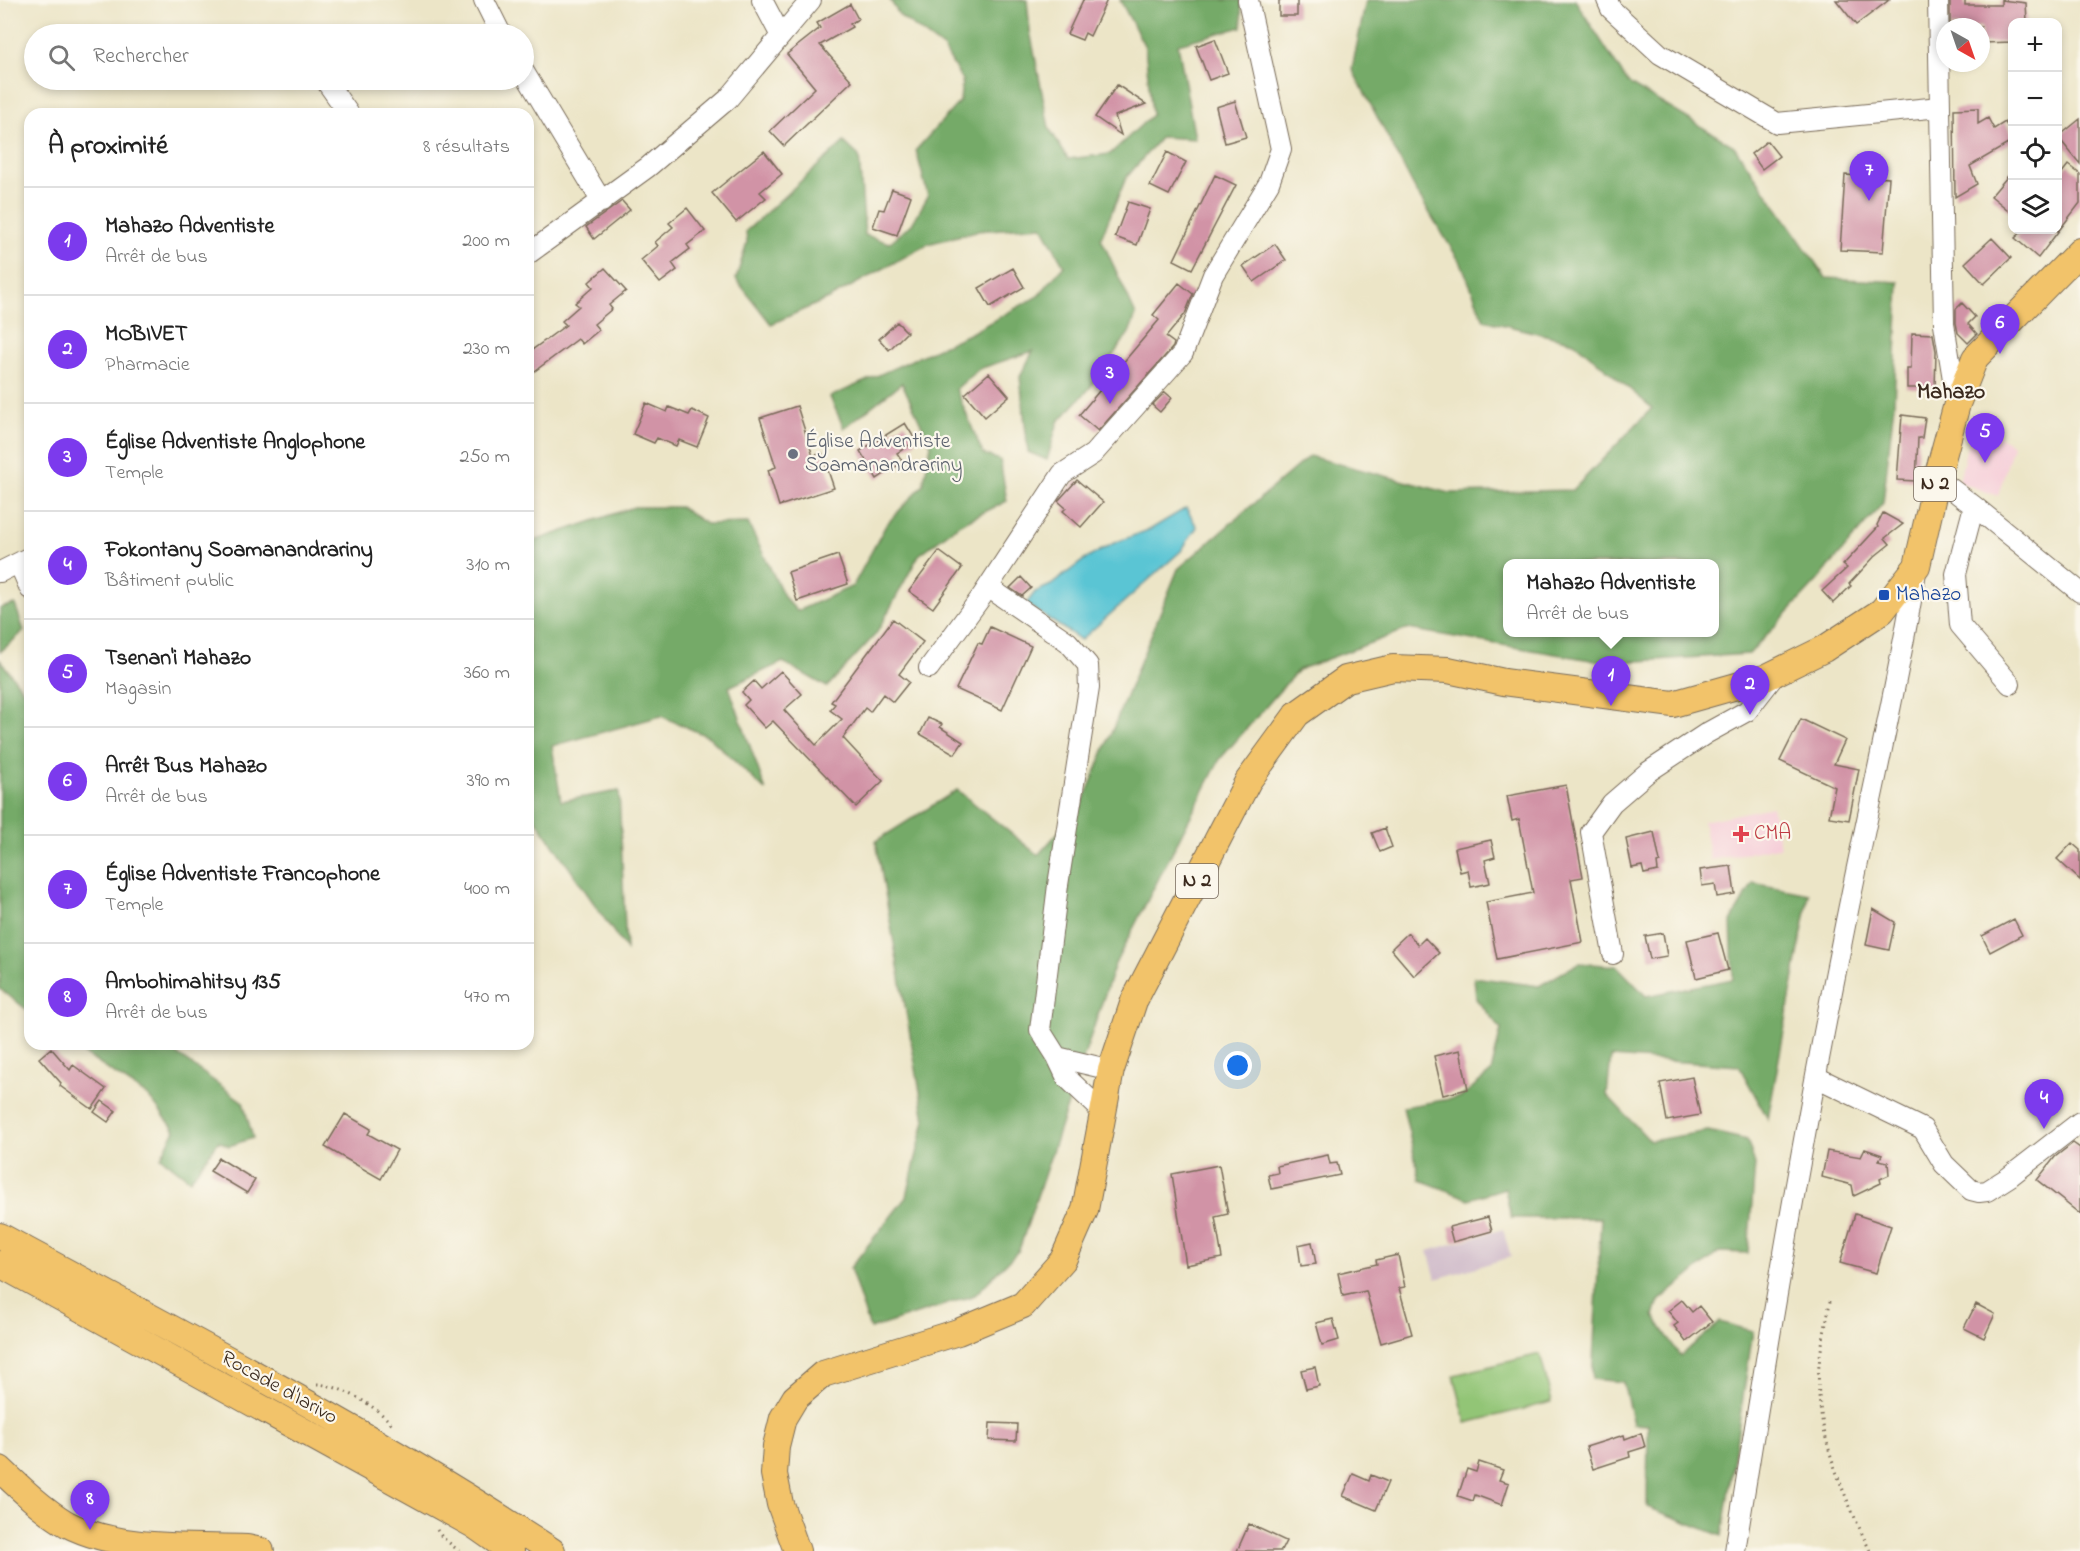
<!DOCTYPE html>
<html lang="fr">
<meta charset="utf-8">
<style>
:root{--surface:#fff;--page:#f2f2f2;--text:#222;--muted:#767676;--line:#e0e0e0;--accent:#7c3aed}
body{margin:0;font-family:"Indie Flower",sans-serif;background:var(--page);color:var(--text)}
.controls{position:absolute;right:18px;top:18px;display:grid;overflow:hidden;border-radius:12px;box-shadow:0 3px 9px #0003}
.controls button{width:54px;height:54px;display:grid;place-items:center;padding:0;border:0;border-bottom:2px solid var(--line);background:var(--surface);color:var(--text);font:30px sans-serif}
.compass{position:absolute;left:1936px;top:18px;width:54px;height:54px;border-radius:50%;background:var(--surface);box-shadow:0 3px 9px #0003;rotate:140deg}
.you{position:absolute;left:1238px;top:1066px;width:21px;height:21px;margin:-15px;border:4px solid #fff;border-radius:50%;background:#1a73e8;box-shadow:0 0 0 9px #1a73e833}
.badge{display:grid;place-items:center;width:39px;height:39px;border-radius:50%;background:var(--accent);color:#fff;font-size:20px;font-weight:700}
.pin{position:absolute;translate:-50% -50px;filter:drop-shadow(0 2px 3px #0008)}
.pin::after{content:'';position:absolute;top:32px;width:21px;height:18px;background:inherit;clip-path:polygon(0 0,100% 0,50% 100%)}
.popup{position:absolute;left:1503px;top:559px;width:216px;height:78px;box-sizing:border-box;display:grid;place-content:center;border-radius:12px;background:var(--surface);filter:drop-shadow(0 2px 4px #0005);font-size:20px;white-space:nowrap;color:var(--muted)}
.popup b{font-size:22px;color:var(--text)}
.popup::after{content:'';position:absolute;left:50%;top:100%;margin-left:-12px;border:12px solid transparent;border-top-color:var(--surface)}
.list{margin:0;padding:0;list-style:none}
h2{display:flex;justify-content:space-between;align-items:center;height:78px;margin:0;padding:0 24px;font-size:26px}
h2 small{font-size:20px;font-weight:400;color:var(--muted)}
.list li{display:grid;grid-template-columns:39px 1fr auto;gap:18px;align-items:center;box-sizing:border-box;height:108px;padding:0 24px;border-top:2px solid var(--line)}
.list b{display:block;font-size:22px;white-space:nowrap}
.list p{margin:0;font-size:20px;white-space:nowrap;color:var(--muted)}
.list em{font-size:20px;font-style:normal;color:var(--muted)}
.icon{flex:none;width:33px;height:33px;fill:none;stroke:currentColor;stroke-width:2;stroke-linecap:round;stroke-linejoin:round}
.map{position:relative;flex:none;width:2080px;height:1551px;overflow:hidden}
.search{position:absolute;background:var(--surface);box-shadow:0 3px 9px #0003;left:24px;top:24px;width:510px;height:66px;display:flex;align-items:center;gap:15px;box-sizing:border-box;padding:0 21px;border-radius:33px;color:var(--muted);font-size:22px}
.panel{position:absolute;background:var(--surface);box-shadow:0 3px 9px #0003;left:24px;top:108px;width:510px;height:942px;border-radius:18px}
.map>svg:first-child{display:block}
</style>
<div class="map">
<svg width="2080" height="1551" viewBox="0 0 2080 1551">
<rect width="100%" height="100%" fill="#fbf7ec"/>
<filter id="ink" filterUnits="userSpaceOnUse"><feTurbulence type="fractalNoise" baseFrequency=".0167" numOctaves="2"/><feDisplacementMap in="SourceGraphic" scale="12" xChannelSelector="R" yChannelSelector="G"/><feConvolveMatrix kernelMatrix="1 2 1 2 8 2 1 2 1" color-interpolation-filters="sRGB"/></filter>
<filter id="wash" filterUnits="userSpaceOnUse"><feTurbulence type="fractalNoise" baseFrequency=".008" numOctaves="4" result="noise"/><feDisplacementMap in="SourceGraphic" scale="24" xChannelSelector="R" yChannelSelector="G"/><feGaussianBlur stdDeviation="1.35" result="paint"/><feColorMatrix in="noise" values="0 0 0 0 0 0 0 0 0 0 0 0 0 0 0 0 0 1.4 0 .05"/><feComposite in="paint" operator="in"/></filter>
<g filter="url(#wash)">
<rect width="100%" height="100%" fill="#ece5c7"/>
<!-- built -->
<path fill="#f6cfd9" d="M1973 420 2013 445 1998 496 1959 482Z
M1772 807 1780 847 1710 860 1703 821Z"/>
<!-- industrial -->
<path fill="#d1bdcb" d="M1503 1229 1511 1257 1436 1279 1428 1251Z"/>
<!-- green -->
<path fill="#92c576" stroke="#66784a" stroke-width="1.5" d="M1540 1354 1552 1402 1466 1423 1454 1375Z"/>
<!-- forest -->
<path fill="#75aa67" stroke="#586a42" stroke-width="1.5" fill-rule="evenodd" d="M890 0H1027L1030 31 1049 128 1068 159 1110 154 1152 115 1145 47 1120 0H1241L1242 27 1178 44 1195 139 1161 137 1126 178 1101 238 1136 315 1129 333 1089 389 1058 422 1047 460 1028 452 1020 377 1033 351 979 369 956 389 983 454 1000 460 1007 501 960 524 919 555 876 634 827 687 783 662 729 687 766 791 709 737 661 716 552 746 561 801 619 791 626 950 528 808V543L634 507H680L706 524 748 523 785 598 797 611 853 586 886 525 923 485 931 445 902 383 844 428 830 397 971 333 1038 296 1064 266 1042 226 976 231 928 244 828 299 771 324 736 279 747 242 746 231 844 142 859 156 865 235 889 243 912 224 928 196 916 150 960 101 962 80 944 49 900 16Z
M1366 0H1575L1628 83 1734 146 1826 278 1899 282 1894 404 1883 503 1819 579 1749 654 1608 663 1408 629 1298 670 1220 759 1115 964 1019 1250 975 1295 870 1329 850 1268 907 1196 925 1120 876 841 957 790 1038 855 1081 807 1178 569 1309 456 1450 493 1573 490 1652 408 1574 342 1484 320 1462 265 1417 193 1352 69ZM1508 564H1714V632H1508Z
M15 604 24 631 0 652V608Z
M0 660 30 699V1012L0 989Z
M1753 883 1809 894 1768 1119 1739 1066 1611 1057 1607 1095 1650 1141 1708 1131 1747 1140 1755 1164 1748 1253 1719 1252 1659 1301 1654 1316 1680 1356 1720 1322 1753 1331 1722 1536 1647 1507 1648 1425 1633 1424 1623 1382 1592 1379 1601 1218H1511L1505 1188 1469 1199 1420 1180 1403 1107 1461 1097 1491 1072 1501 1029 1476 999 1474 977 1539 986 1579 963 1617 966 1646 996 1733 979 1731 921Z
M69 1044H163L243 1102 253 1138 229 1146 219 1141 190 1180 161 1157 175 1130 148 1096Z"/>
<!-- water -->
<path fill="#5ac5d4" stroke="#4a7879" stroke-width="1.5" d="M1186 508 1197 527 1181 551 1081 640 1026 604 1035 592 1051 585 1084 560 1114 543 1151 529Z"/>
<g id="blocks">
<!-- building -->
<path fill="#d193a6" d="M1083 0H1107L1090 36 1085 33 1082 40 1067 34Z
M1279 0H1297V16H1279Z
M1836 0H1889L1856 25Z
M1950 0H1965V5H2001V0L2026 3 2027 22H2013V42L1981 43V27H1950Z
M850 4 858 19 850 24 852 27 820 45 852 81 784 146 770 131 815 88 787 54 820 28 817 23Z
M1215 39 1228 73 1209 80 1196 46Z
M1117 85 1146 104 1115 116 1121 135 1095 117Z
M1235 101 1246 137 1225 143 1216 107Z
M1978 108V124L1988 118 1994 129 2005 122 2013 135V141L1970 166 1977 184 1955 197 1954 109Z
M2080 119V164L2058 137Z
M1767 141 1779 156 1762 169 1751 154Z
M764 151 782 174 760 192 766 198 736 222 712 193Z
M1167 152 1186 162 1169 195 1150 186Z
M2068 165 2080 174V203L2038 258 2015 238 2024 230H2058V178Z
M2013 170V214L1991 196Z
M1215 175 1236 185 1192 269 1174 260Z
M1845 175 1889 178 1883 252 1840 250Z
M892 189 911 196 897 235 873 227 879 209 884 210Z
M622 201 630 210 594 239 586 227Z
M1128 202 1150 209 1137 245 1115 237Z
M687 208 705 231 687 245 690 249 672 263 677 270 660 283 641 260 658 246 655 242 673 227 669 223Z
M1992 238 2011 258 1984 284 1965 263Z
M1275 244 1286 260 1254 282 1243 266Z
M605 268 626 291 609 305 612 309 594 324 599 330 582 344 578 339 528 376V353L566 325 562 321 579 306 575 303 593 287 589 282Z
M1013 268 1024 287 990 307 979 288Z
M1179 283 1193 294 1185 314 1166 337 1174 343 1173 347 1098 431 1079 415 1159 320 1153 315Z
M1962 303 1975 317 1968 324 1977 334 1968 343 1958 333 1956 323V309Z
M897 322 907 332 889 350 879 339Z
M1912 333 1933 334 1936 351 1935 388H1907V369H1911Z
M989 373 1009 396 985 417 965 394Z
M1165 392 1172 398 1160 412 1152 405Z
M646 403 667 412 669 407 689 415 692 410 709 418 697 447 679 440 676 446 657 438 654 443 633 434Z
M797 406 813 456 822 453 834 488 779 506 768 470 776 467 760 418Z
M1902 415 1925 418 1922 438H1918L1916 481 1897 480Z
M905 423 916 441 897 453 903 462 877 479 860 451Z
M1077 480 1103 502 1081 527 1063 511 1066 508 1058 501Z
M1883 513 1903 524 1885 538 1890 544 1875 556 1849 584 1851 586 1833 603 1822 591 1847 568 1843 565 1878 527 1877 525Z
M939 551 962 568 933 608 909 591Z
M838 555 848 584 797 601 788 572Z
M1021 577 1031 588 1022 596 1010 588Z
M893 619 923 642 899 674 909 682 893 702 883 694 870 712 865 708 843 738 883 781 856 807 773 721 765 728 744 705 749 700 742 692 754 681 761 689 781 671 802 694 784 710 816 745 842 719 830 710 835 704 831 702Z
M990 627 1031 646 1002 710 956 689 978 643 982 644Z
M928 718 942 724 940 727 963 742 955 754 920 734Z
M1801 719 1845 740 1834 764 1859 769 1849 820 1829 817 1835 787 1780 761Z
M1566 785 1583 877 1571 879 1583 942 1497 959 1486 902 1533 893 1519 819 1512 821 1507 796Z
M1385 828 1392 847 1380 852 1372 833Z
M1654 832 1660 862 1657 863 1658 871 1644 874 1642 866 1632 868 1626 839Z
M1491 840 1495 857 1485 860 1490 883 1471 887 1468 870 1460 872 1455 848Z
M2072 843 2080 850V880L2057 859Z
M1731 866 1735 894 1717 897 1715 884 1702 886 1700 870Z
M1873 909 1895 922 1889 950 1866 945Z
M2014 919 2022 935 1990 952 1982 936Z
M1408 933 1418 945 1425 938 1439 953 1414 976 1391 949Z
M1663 933 1667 956 1650 959 1645 936Z
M1718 933 1728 970 1696 978 1687 940Z
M51 1048 70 1070 73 1065 106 1089 92 1109 60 1086 61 1083 39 1058Z
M1460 1050 1468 1089 1443 1095 1434 1056Z
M1692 1077 1700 1115 1667 1121 1660 1083Z
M102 1101 116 1111 108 1122 94 1112Z
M345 1114 371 1129 368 1134 397 1150 381 1179 325 1147Z
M2073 1143 2080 1148V1214L2037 1180 2055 1157Z
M1865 1149 1882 1155 1879 1160 1888 1162 1889 1175 1880 1179 1881 1183 1854 1196 1852 1185 1822 1177 1827 1151 1861 1157Z
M1328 1155 1330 1164 1337 1163 1340 1175 1271 1189 1268 1175 1278 1173 1277 1166Z
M219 1158 255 1180 247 1193 210 1171Z
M1219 1165 1228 1214 1215 1217 1222 1258 1186 1265 1172 1174Z
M1855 1214 1891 1226 1876 1273 1840 1263Z
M1488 1217 1492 1231 1453 1242 1449 1227Z
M1312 1242 1316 1264 1301 1266 1298 1245Z
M1398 1255 1405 1287 1399 1288 1412 1334 1381 1343 1366 1291 1343 1296 1338 1273 1377 1264 1376 1260Z
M1682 1300 1692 1312 1699 1306 1712 1322 1686 1342 1674 1326 1678 1323 1668 1311Z
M1976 1304 1995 1314 1984 1338 1964 1328Z
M1333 1319 1339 1340 1322 1345 1316 1323Z
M1315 1367 1319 1386 1306 1389 1301 1370Z
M990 1423 1017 1424 1016 1441 989 1440Z
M1641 1433 1645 1447 1629 1452 1630 1457 1593 1469 1586 1447 1624 1435 1625 1439Z
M1479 1462 1503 1470 1499 1480 1509 1483 1502 1505 1475 1495 1473 1501 1458 1496 1467 1469 1476 1472Z
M1353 1474 1369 1481 1371 1475 1388 1482 1376 1510 1343 1496Z
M1249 1524 1286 1541 1281 1551H1237Z"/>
</g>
</g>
<g filter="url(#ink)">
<use href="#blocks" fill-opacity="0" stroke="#796b59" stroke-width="1.5"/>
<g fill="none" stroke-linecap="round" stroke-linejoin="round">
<defs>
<path id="minor" d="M484 0 501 34
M762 0 781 36
M1607 0 1611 9 1660 54 1777 123 1940 107
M1938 0 1944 324 1957 404
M524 72 602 202
M325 80 349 114
M528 254 648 167 728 99 811 0
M1937 478 1974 506
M19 563 30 589
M0 572 30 557
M988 587 1068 642 1088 665 1089 688 1058 885 1040 1030 1057 1057
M929 668 982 596 1062 474 1093 454 1183 353 1213 275 1269 183 1281 149 1248 0
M2010 684 1960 625 1956 574 1974 506 2080 592
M1613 954 1591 832 1612 803 1648 772 1707 733 1747 711 1778 671
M1816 1077 1923 1129 1944 1164 1971 1190 1979 1192 1987 1191 2009 1177 2080 1122
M1102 1111 1067 1078 1057 1057 1111 1070
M1735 1551C1767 1350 1800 1150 1840 951 1865 822 1896 695 1917 566"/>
<path id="major" d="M0 1236C186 1337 375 1434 552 1551
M0 1264 474 1525 511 1551
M0 1469C20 1488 43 1510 67 1524 120 1551 188 1546 247 1548L261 1551
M797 1551 780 1504 774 1474 776 1446 783 1418 795 1398 823 1374 958 1332 1023 1305 1063 1260 1085 1210 1111 1070 1134 1001 1248 781 1297 714 1346 679 1393 668 1448 670 1504 682 1673 704 1765 678 1824 649 1882 611 1917 566 1937 478 1957 404 1975 358 2080 251"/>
</defs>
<!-- minor casing -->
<use href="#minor" stroke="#796b59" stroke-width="22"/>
<!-- major casing -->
<use href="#major" stroke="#796b59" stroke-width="28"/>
<!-- path -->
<path stroke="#796b59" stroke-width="3" stroke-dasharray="1.5 4.5" stroke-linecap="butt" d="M1830 1301C1827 1322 1821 1344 1819 1365 1814 1432 1843 1492 1870 1551
M317 1384C341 1385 380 1408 393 1426
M437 1530 442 1537 459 1551"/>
<!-- minor -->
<use href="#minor" stroke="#fff" stroke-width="20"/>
<!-- major -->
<use href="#major" stroke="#f2c36a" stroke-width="26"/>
</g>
</g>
<!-- markers -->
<circle fill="#6b7280" stroke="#fbf7ec" stroke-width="2" cx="793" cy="454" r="6"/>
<rect fill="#1a4fb4" stroke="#fbf7ec" stroke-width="2" x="1878" y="589" width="12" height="12" rx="3"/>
<path fill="#e0444e" stroke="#fbf7ec" stroke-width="2" d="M1738 825h6v6h6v6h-6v6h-6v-6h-6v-6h6z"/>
<g text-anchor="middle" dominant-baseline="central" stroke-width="4.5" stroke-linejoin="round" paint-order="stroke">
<!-- shield labels -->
<g fill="#fbf7ec" stroke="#75685c" stroke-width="1.5">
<rect x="1914" y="467" width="42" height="34" rx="4.5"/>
<rect x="1176" y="864" width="42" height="34" rx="4.5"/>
</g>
<g font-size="20" font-weight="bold" fill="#3b2a1e">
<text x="1935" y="484">N 2</text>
<text x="1197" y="881">N 2</text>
</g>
<!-- worship labels -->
<g font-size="21" fill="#5b616d" stroke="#fbf7ec" text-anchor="start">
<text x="805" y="442">Église Adventiste<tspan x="805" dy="24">Soamanandrariny</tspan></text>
</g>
<!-- transit labels -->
<g font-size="21" fill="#164399" stroke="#fbf7ec" text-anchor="start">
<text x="1896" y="595">Mahazo</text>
</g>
<!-- health labels -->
<g font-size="21" fill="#be3a42" stroke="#fbf7ec" text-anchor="start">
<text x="1754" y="834">CMA</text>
</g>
<!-- street labels -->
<g font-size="21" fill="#3b2a1e" stroke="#fbf7ec">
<text transform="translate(279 1388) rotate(29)">Rocade d'Iarivo</text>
</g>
<!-- neighbourhood labels -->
<g font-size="22" font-weight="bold" fill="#3b2a1e" stroke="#fbf7ec">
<text x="1951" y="393">Mahazo</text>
</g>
</g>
</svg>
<div class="controls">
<button>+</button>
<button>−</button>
<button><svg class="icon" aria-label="locate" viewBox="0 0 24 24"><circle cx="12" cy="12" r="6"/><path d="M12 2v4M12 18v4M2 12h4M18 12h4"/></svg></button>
<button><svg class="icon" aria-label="layers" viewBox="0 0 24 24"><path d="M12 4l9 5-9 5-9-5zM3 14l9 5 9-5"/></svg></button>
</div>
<svg class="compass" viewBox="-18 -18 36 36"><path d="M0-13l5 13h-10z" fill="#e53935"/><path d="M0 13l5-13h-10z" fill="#767676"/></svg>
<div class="you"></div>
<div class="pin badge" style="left:1611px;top:706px">1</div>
<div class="popup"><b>Mahazo Adventiste</b>Arrêt de bus</div>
<div class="pin badge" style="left:1750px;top:715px">2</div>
<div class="pin badge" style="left:1110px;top:404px">3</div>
<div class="pin badge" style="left:2044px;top:1129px">4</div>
<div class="pin badge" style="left:1985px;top:463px">5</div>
<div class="pin badge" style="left:2000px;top:354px">6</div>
<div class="pin badge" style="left:1869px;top:201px">7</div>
<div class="pin badge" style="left:90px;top:1530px">8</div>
<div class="search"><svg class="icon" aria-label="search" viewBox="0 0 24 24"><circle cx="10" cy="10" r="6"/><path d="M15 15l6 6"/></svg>Rechercher</div>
<section class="panel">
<h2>À proximité<small>8 résultats</small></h2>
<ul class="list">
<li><span class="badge">1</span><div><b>Mahazo Adventiste</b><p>Arrêt de bus</p></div><em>200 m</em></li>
<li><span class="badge">2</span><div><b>MOBIVET</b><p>Pharmacie</p></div><em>230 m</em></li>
<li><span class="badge">3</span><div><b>Église Adventiste Anglophone</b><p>Temple</p></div><em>250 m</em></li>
<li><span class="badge">4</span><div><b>Fokontany Soamanandrariny</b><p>Bâtiment public</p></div><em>310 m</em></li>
<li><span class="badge">5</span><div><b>Tsenan'i Mahazo</b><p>Magasin</p></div><em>360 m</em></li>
<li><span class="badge">6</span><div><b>Arrêt Bus Mahazo</b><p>Arrêt de bus</p></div><em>390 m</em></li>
<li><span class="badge">7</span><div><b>Église Adventiste Francophone</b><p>Temple</p></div><em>400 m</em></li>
<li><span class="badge">8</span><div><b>Ambohimahitsy 135</b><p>Arrêt de bus</p></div><em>470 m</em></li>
</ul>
</section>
</div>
